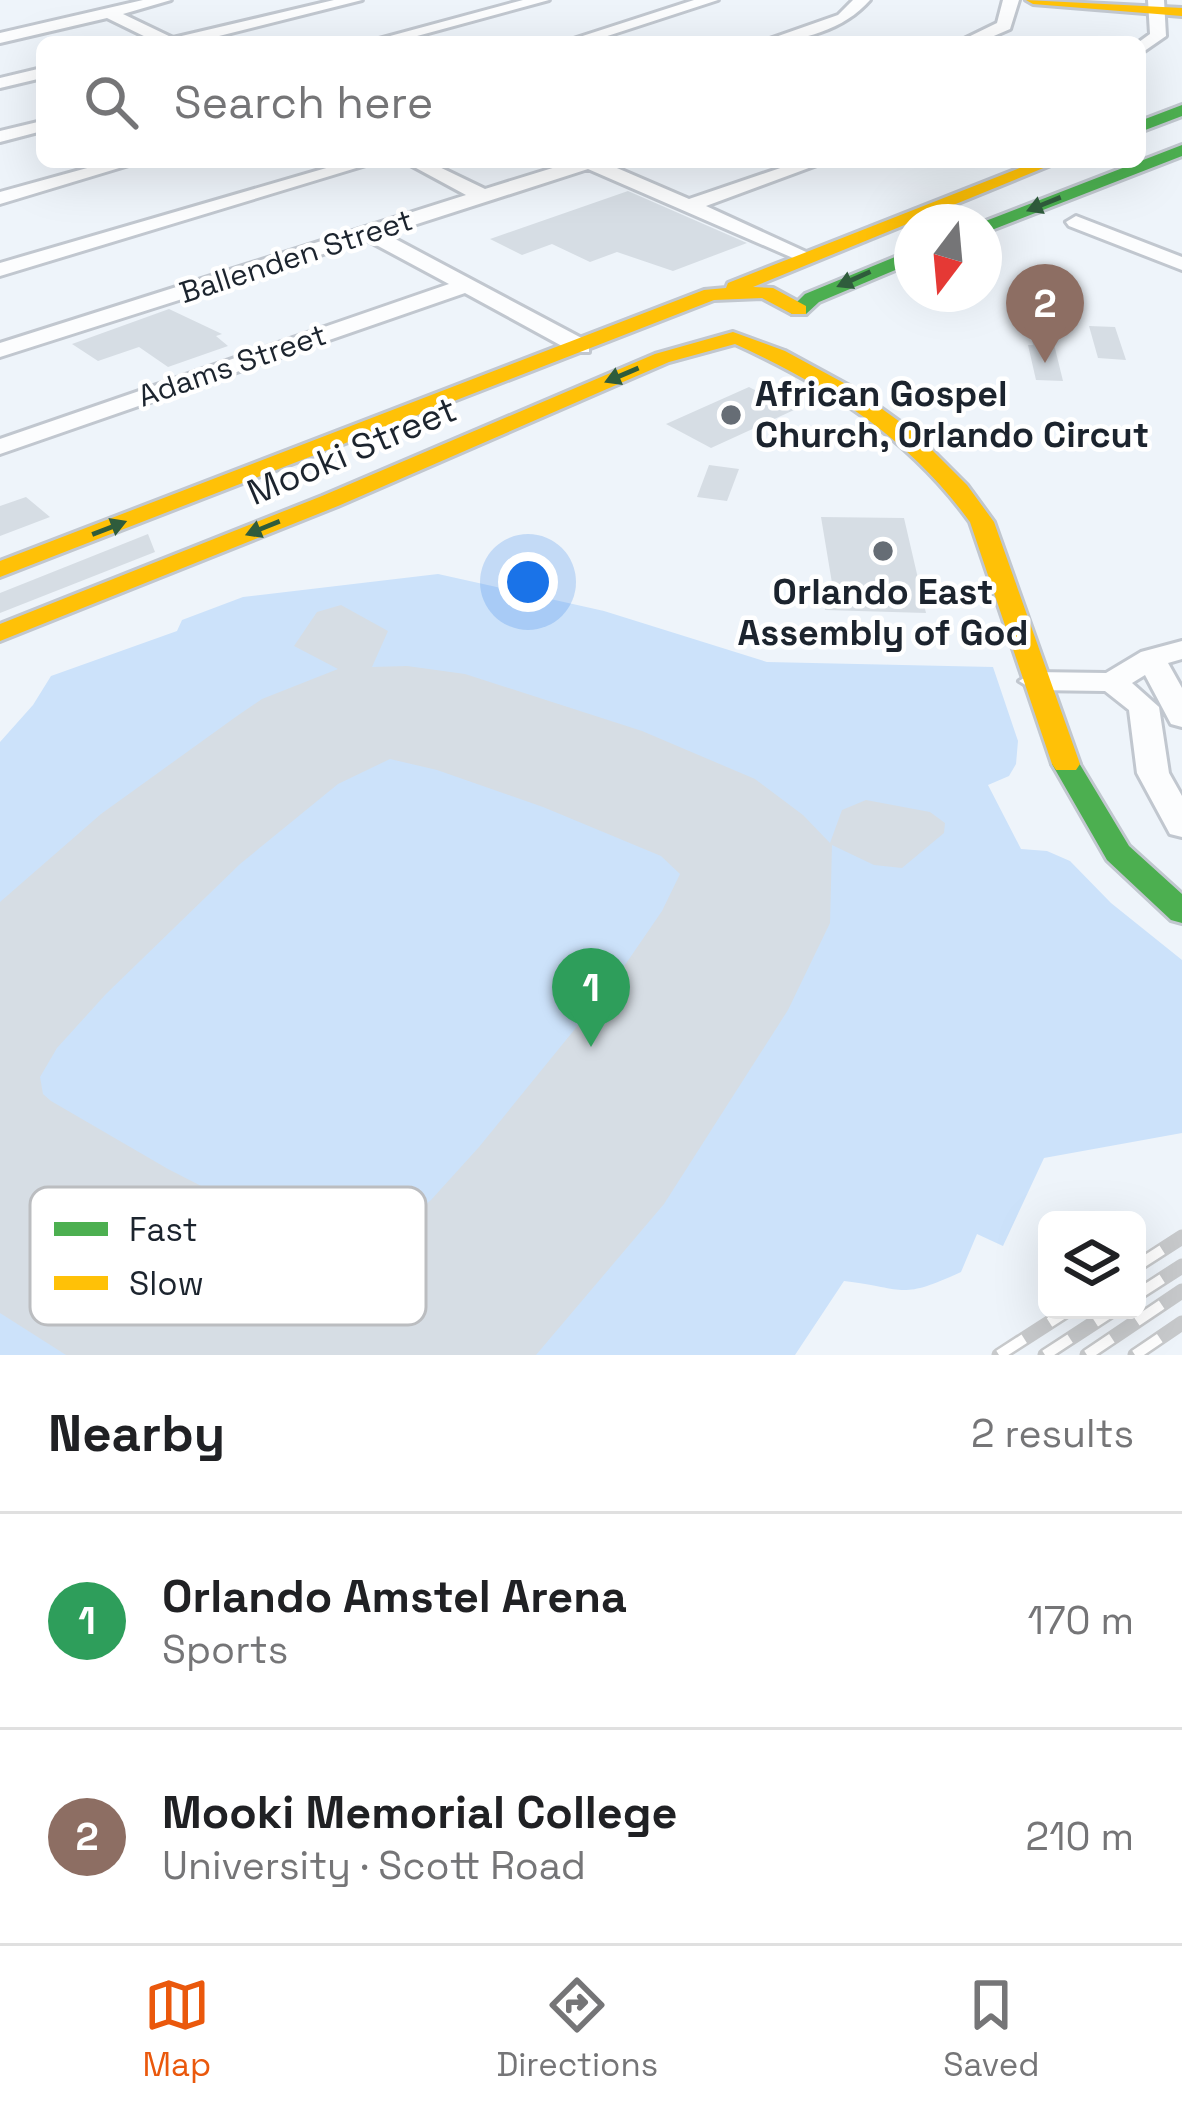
<!DOCTYPE html>
<meta charset="utf-8">
<style>
:root{--surface:#fff;--page:#f2f2f2;--text:#202124;--muted:#757577;--line:#e0e0e0;--accent:#ea580c}
body{margin:0;font-family:"Space Grotesk",sans-serif;background:var(--page);color:var(--text)}
.controls{position:absolute;right:36px;bottom:36px;display:grid;overflow:hidden;border-radius:18px;box-shadow:0 12px 48px #0002}
.controls button{width:108px;height:108px;display:grid;place-items:center;padding:0;border:0;border-bottom:3px solid var(--line);background:var(--surface);color:var(--text);font:60px sans-serif}
.compass{position:absolute;left:894px;top:204px;width:108px;height:108px;border-radius:50%;background:var(--surface);box-shadow:0 12px 48px #0002;rotate:196deg}
.you{position:absolute;left:528px;top:582px;width:42px;height:42px;margin:-30px;border:9px solid #fff;border-radius:50%;background:#1a73e8;box-shadow:0 0 0 18px #1a73e833}
.badge{display:grid;place-items:center;width:78px;height:78px;border-radius:50%;background:var(--accent);color:#fff;font-size:39px;font-weight:700}
.pin{position:absolute;translate:-50% -99px;filter:drop-shadow(0 3px 6px #0008)}
.pin::after{content:'';position:absolute;top:63px;width:42px;height:36px;background:inherit;clip-path:polygon(0 0,100% 0,50% 100%)}
.list{margin:0;padding:0;list-style:none}
h2{display:flex;justify-content:space-between;align-items:center;height:156px;margin:0;padding:0 48px;font-size:51px}
h2 small{font-size:39px;font-weight:400;color:var(--muted)}
.list li{display:grid;grid-template-columns:78px 1fr auto;gap:36px;align-items:center;box-sizing:border-box;height:216px;padding:0 48px;border-top:3px solid var(--line)}
.list b{display:block;font-size:45px;white-space:nowrap}
.list p{margin:0;font-size:39px;white-space:nowrap;color:var(--muted)}
.list em{font-size:39px;font-style:normal;color:var(--muted)}
.icon{flex:none;width:66px;height:66px;fill:none;stroke:currentColor;stroke-width:2;stroke-linecap:round;stroke-linejoin:round}
.map{position:relative;flex:none;width:1182px;height:1355px;overflow:hidden}
.search{position:absolute;background:var(--surface);box-shadow:0 12px 48px #0002;left:36px;right:36px;top:36px;height:132px;display:flex;align-items:center;gap:30px;box-sizing:border-box;padding:0 42px;border-radius:18px;color:var(--muted);font-size:45px}
.sheet{height:588px;background:var(--surface)}
nav{display:flex;justify-content:space-around;align-items:center;box-sizing:border-box;height:168px;border-top:3px solid var(--line);background:var(--surface);font-size:33px;color:var(--muted)}
nav a{display:grid;justify-items:center;gap:6px}
nav .on{color:var(--accent)}
.map>svg:first-child{display:block}
</style>
<div class="map">
<svg width="1182" height="1355" viewBox="0 0 1182 1355">
<rect width="100%" height="100%" fill="#eef4fa"/>
<!-- green -->
<path fill="#cce2fa" d="M438 574 604 611 767 662 993 667 1018 741 1016 764 1009 776 988 785 1021 849 1047 851 1070 861 1111 903 1182 960V1133L1044 1158 1003 1246 977 1234 961 1272C898 1301 906 1288 844 1281L795 1355H0V742L33 705 51 676 177 631 182 620 243 597Z"/>
<!-- building -->
<path fill="#d6dde4" fill-rule="evenodd" d="M628 191 747 243 673 271 617 252 590 262 552 244 522 255 490 239Z
M169 309 222 334 216 336 228 346 168 367 139 347 98 361 72 344Z
M1089 326 1115 327 1126 360 1098 358Z
M1031 335 1052 336 1063 381 1036 380 1028 345H1033Z
M749 387 794 410 711 448 666 424Z
M709 465 739 469 727 501 697 497Z
M26 497 50 517 0 536V506Z
M821 517 904 518 926 613 825 610 823 589H833Z
M148 534 155 552 0 613V593Z
M341 605 388 631 372 667 407 666 465 674 642 731 755 779 803 815 830 843 842 810 866 800 930 812 945 823 944 833 902 868 874 865 832 845 830 923 788 1010 664 1204 536 1355H66L0 1313V902L101 814 237 716 262 699 338 669 294 646 317 612ZM390 759 437 770 543 807 661 856 680 874 662 911 614 981 479 1147 431 1200 387 1238 359 1250 343 1249 266 1219 168 1169 51 1101 43 1094 40 1077 57 1048 106 994 240 864 338 784Z"/>
<g fill="none" stroke-linecap="round" stroke-linejoin="round">
<defs>
<path id="street" d="M143 0H171L123 14 173 38 334 0H362L195 42H156L107 18 0 43V33Z
M523 0H549L395 42H368Z
M694 0H718L589 42H564Z
M853 0H870C844 30 800 42 761 42L838 15Z
M1003 0H1019L1010 29 980 42H958L997 23Z
M1148 0H1164L1166 36 1140 54 1139 42 1150 34Z
M42 68V78L0 88V78Z
M42 121V131L0 142V131Z
M109 162H139L0 204V192Z
M347 162H376L0 276V263Z
M405 162H429L485 189 572 162H603L689 199 798 162H825L706 206 817 257 800 261 588 169 386 234 589 342V352H573L465 293 0 454V439L449 284 367 240 0 357V343L466 195Z
M1076 216 1182 257V270L1069 226 1066 222Z
M1182 641V659L1168 663 1182 688V727L1171 724 1145 675 1132 683 1159 707 1169 773 1182 796V837L1170 834 1137 773 1129 710 1105 691 1034 690 1019 681 1034 672 1106 673 1141 652Z"/>
<path id="fast" d="M1182 105V116L1140 132V121Z
M1182 145V156L984 233 983 222Z
M912 250V263L819 302 806 314H792L789 310 805 294Z
M1066 755 1076 758 1129 846 1182 894V923L1171 920 1107 860 1052 764Z"/>
<path id="slow" d="M1026 0 1182 8V16L1033 4Z
M1035 162H1058L753 287 773 288 806 306V314H792L762 298 714 300 0 577V561L704 290 726 288 728 283Z
M733 332 785 351 853 388 914 432 967 485 994 522 1080 764 1076 770H1056L1052 764 970 522C909 438 829 387 735 344L669 362 338 506 0 641V624L322 496 655 354Z"/>
</defs>
<!-- street casing -->
<use href="#street" stroke="#c1c7cf" stroke-width="6"/>
<!-- fast casing -->
<use href="#fast" stroke="#c1c7cf" stroke-width="6"/>
<!-- slow casing -->
<use href="#slow" stroke="#c1c7cf" stroke-width="6"/>
<!-- street -->
<use href="#street" fill="#fcfdfe" fill-rule="evenodd"/>
<!-- fast -->
<use href="#fast" fill="#4caf50" fill-rule="evenodd"/>
<!-- slow -->
<use href="#slow" fill="#ffc107" fill-rule="evenodd"/>
<defs>
<path id="rail" d="M1137 1266 1182 1237
M1137 1295 1182 1266
M999 1355 1069 1310
M1045 1355 1114 1310
M1087 1355 1182 1291
M1135 1355 1182 1323"/>
</defs>
<!-- rail casing -->
<use href="#rail" stroke="#c7c9cb" stroke-width="15"/>
<!-- rail -->
<use href="#rail" stroke="#fff" stroke-width="10" stroke-dasharray="30" stroke-linecap="butt"/>
</g>
<!-- one-way arrows -->
<defs><path id="oneway-solid" d="M-6-.8H1V-3.2L6.5 0L1 3.2V.8H-6Z" transform="scale(3)"/></defs>
<g fill="#2f5c3c">
<use href="#oneway-solid" transform="translate(1044 204) rotate(158)"/>
<use href="#oneway-solid" transform="translate(854 279) rotate(156)"/>
<use href="#oneway-solid" transform="translate(622 375) rotate(157)"/>
<use href="#oneway-solid" transform="translate(109 528) rotate(-21)"/>
<use href="#oneway-solid" transform="translate(263 528) rotate(158)"/>
</g>
<!-- markers -->
<g fill="#666d75" stroke="#fff" stroke-width="4.5">
<circle cx="731" cy="415" r="12"/>
<circle cx="883" cy="551" r="12"/>
</g>
<g text-anchor="middle" dominant-baseline="central" stroke-width="9" stroke-linejoin="round" paint-order="stroke">
<!-- far-street labels -->
<g font-size="30" fill="#1c242e" stroke="#fff">
<text transform="translate(296 256) rotate(-18)">Ballenden Street</text>
<text transform="translate(232 365) rotate(-19)">Adams Street</text>
</g>
<!-- poi labels -->
<g font-size="36" font-weight="bold" fill="#1c242e" stroke="#fff" text-anchor="start">
<text x="755" y="394">African Gospel<tspan x="755" dy="41">Church, Orlando Circut</tspan></text>
<text x="883" y="592" text-anchor="middle">Orlando East<tspan x="883" dy="41">Assembly of God</tspan></text>
</g>
<!-- street labels -->
<g font-size="36" fill="#1c242e" stroke="#fff">
<text transform="translate(352 451) rotate(-23)">Mooki Street</text>
</g>
</g>
<!-- legend -->
<rect x="30" y="1187" width="396" height="138" rx="18" fill="#fff" stroke="#bbbdc0" stroke-width="3"/>
<rect x="54" y="1222" width="54" height="14" fill="#4caf50"/>
<rect x="54" y="1276" width="54" height="14" fill="#ffc107"/>
<g font-size="33" fill="#1c242e">
<text x="129" y="1241">Fast</text>
<text x="129" y="1295">Slow</text>
</g>
</svg>
<div class="controls">
<button><svg class="icon" aria-label="layers" viewBox="0 0 24 24"><path d="M12 4l9 5-9 5-9-5zM3 14l9 5 9-5"/></svg></button>
</div>
<svg class="compass" viewBox="-18 -18 36 36"><path d="M0-13l5 13h-10z" fill="#e53935"/><path d="M0 13l5-13h-10z" fill="#757577"/></svg>
<div class="you"></div>
<div class="pin badge" style="left:591px;top:1047px;background:#2e9e5b">1</div>
<div class="pin badge" style="left:1045px;top:363px;background:#8d6e63">2</div>
<div class="search"><svg class="icon" aria-label="search" viewBox="0 0 24 24"><circle cx="10" cy="10" r="6"/><path d="M15 15l6 6"/></svg>Search here</div>
</div>
<section class="sheet">
<h2>Nearby<small>2 results</small></h2>
<ul class="list">
<li><span class="badge" style="background:#2e9e5b">1</span><div><b>Orlando Amstel Arena</b><p>Sports</p></div><em>170 m</em></li>
<li><span class="badge" style="background:#8d6e63">2</span><div><b>Mooki Memorial College</b><p>University · Scott Road</p></div><em>210 m</em></li>
</ul>
</section>
<nav>
<a class="on"><svg class="icon" aria-label="map" viewBox="0 0 24 24"><path d="M3 6l6-2 6 2 6-2v14l-6 2-6-2-6 2zM9 4v14M15 6v14"/></svg>Map</a>
<a><svg class="icon" aria-label="directions" viewBox="0 0 24 24"><path d="M12 3l9 9-9 9-9-9zM9 14v-3h6M13 9l2 2-2 2"/></svg>Directions</a>
<a><svg class="icon" aria-label="saved" viewBox="0 0 24 24"><path d="M7 4h10v16l-5-4-5 4z"/></svg>Saved</a>
</nav>
